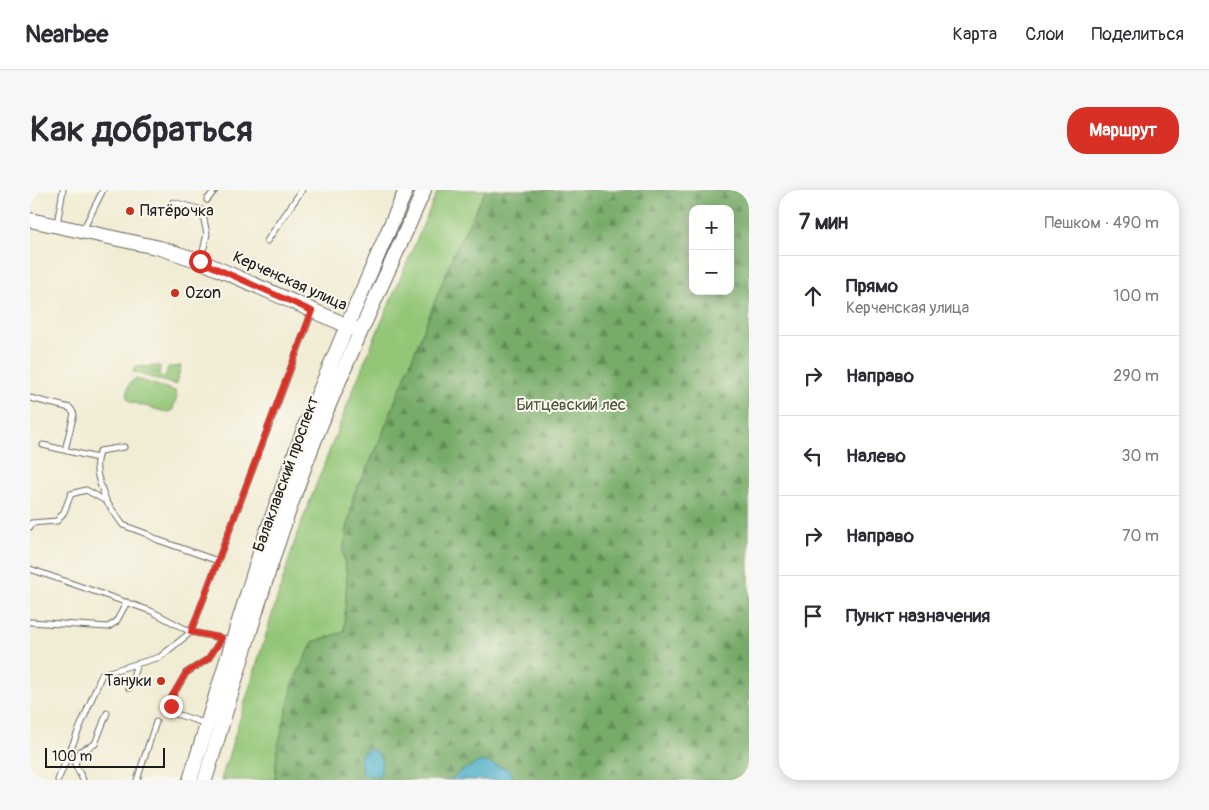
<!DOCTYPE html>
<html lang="ru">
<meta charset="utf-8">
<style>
:root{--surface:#fff;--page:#f7f7f7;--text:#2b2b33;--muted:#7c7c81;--line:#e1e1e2;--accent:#d93025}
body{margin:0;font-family:Pangolin,sans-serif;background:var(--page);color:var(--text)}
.controls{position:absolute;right:15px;top:15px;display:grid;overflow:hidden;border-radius:10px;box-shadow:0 2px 12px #0003}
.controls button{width:45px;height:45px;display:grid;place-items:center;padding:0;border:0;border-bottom:1px solid var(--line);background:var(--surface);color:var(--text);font:25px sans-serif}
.scale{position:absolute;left:15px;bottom:12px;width:120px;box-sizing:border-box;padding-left:5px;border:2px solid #1c1c1c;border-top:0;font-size:14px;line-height:18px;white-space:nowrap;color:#1c1c1c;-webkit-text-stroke:4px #fbf7ec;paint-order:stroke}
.stop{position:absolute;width:15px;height:15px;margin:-11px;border:4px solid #d93025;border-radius:50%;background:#fff}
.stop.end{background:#d93025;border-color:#fff;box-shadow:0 1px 5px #0008}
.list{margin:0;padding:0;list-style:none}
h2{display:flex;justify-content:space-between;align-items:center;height:65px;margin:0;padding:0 20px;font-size:21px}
h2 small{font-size:16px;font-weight:400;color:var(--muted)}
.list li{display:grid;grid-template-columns:32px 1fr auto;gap:15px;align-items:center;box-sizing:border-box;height:80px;padding:0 20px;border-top:1px solid var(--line)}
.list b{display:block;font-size:19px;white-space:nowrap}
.list p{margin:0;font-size:16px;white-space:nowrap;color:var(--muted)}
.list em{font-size:16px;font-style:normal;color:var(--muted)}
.icon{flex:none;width:28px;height:28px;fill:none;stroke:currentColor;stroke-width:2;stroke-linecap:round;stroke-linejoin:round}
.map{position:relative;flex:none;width:719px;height:590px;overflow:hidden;border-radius:20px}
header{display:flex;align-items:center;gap:30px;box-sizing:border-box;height:70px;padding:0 25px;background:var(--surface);border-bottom:1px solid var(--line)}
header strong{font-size:24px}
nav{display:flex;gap:28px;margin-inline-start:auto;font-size:18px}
.intro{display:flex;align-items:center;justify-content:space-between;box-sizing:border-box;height:120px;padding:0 30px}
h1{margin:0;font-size:35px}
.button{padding:12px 22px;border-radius:20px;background:var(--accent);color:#fff;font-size:18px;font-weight:700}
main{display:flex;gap:30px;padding:0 30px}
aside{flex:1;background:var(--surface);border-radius:20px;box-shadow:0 2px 12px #0003}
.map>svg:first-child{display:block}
</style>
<header>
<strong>Nearbee</strong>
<nav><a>Карта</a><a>Слои</a><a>Поделиться</a></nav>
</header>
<div class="intro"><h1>Как добраться</h1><a class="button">Маршрут</a></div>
<main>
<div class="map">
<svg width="719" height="590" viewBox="0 0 719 590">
<defs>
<pattern id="forest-firs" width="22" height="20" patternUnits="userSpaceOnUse" patternTransform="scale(1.25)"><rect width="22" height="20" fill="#76ab68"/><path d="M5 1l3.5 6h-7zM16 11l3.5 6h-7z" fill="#608a55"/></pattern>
<pattern id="park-tufts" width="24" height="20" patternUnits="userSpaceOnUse" patternTransform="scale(1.25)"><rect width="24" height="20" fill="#93c677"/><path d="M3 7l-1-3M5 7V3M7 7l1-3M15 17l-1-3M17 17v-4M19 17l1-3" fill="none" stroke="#7eaa66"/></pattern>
</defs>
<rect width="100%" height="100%" fill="#fbf7ec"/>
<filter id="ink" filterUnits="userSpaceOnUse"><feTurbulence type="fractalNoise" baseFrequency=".02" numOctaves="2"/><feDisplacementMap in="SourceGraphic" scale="10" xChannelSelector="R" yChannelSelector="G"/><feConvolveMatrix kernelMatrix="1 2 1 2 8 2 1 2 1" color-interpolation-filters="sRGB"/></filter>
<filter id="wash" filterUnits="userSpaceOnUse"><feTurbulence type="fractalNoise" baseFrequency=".0096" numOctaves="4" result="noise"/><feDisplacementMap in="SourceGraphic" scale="20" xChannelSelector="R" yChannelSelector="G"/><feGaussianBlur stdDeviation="1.12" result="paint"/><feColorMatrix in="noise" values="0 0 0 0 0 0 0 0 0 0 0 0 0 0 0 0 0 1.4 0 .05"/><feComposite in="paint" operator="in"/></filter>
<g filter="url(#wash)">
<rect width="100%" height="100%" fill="#f1ecd4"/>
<!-- grass -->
<path fill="#93c677" stroke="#58714a" d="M408 0H456L424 63 346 260 324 304 313 362 317 386 314 442 283 452 247 560 245 590H191L267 344 331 180Z
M105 189H107L145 201 147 207 142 221 136 222 100 212C94 206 97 193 105 189Z"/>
<!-- forest -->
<path fill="url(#forest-firs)" stroke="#496442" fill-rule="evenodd" d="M456 0H719V590H485L479 579 431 581 420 590H245L247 560 264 490 283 452 314 442 317 386 313 362 324 304 346 260 424 63ZM663 19H700V101H663Z"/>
<!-- park -->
<path fill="url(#park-tufts)" stroke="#58714a" d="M130 176 129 185 135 187 138 177 151 176 146 195 103 182 104 177Z"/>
<!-- water -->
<path fill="#48aec7" stroke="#326572" d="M341 559C353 564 354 576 349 587L332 584 330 568 333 562Z
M451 571 479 579 485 590H420L431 581Z"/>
</g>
<g filter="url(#ink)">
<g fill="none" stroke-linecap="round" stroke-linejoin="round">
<defs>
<path id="lane" d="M177 10 185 0
M143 12 172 20 177 44 171 70
M27 34 33 0
M53 40 73 0
M237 51 272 0
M0 208 40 218 44 224 35 260
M13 255 67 268
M76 310C70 294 62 277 70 261L94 257
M0 337 1 333 27 331 34 322 41 304 56 300 76 311 93 335 117 344 128 350 188 371
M0 379 121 421 161 442 201 450
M0 432 78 437 86 432 97 412
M99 498 107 474
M177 534 146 524 141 516V509L156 483 178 469 192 448
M28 590 72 484 130 467 161 442 282 122
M53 590 45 574 50 561 65 554 77 523
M107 590 126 532"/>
<path id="secondary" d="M0 30 130 58 170 71 325 139
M160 590 234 350 250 305 277 231 317 136 376 0
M175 590C210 476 242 359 285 249 318 165 358 83 394 0"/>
</defs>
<!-- lane casing -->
<use href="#lane" stroke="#67655c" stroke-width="7"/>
<!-- secondary casing -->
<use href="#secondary" stroke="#67655c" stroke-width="16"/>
<!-- lane -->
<use href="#lane" stroke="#fff" stroke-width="5"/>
<!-- secondary -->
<use href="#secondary" stroke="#fff" stroke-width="14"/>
</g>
</g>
<g fill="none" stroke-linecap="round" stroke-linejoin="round" filter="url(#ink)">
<!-- route -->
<path stroke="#d93025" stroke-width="6" d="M141 516V508L156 483 178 469 192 448 161 442 282 121 170 71"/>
</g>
<!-- markers -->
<g fill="#c8321e" stroke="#fbf7ec" stroke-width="2">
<circle cx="100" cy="21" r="5"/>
<circle cx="145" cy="103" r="5"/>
<circle cx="131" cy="491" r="5"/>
</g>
<g text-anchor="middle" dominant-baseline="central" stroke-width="4" stroke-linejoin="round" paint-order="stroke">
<!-- poi labels -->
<g font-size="16" fill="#1c1c1c" stroke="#fbf7ec" text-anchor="start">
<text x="110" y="21">Пятёрочка</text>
<text x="155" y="103">Ozon</text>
<text x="121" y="491" text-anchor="end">Тануки</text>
</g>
<!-- street labels -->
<g font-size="16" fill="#1c1c1c" stroke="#fbf7ec">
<text transform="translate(260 91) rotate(24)">Керченская улица</text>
<text transform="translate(256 284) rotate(-70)">Балаклавский проспект</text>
</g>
<!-- park labels -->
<g font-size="16" fill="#46583c" stroke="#fbf7ec">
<text x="541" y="215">Битцевский лес</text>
</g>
</g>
</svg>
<div class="controls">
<button>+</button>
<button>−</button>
</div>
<div class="scale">100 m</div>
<div class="stop" style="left:170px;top:71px"></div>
<div class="stop end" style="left:141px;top:516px"></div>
</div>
<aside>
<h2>7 мин<small>Пешком · 490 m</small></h2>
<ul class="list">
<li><svg class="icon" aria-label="ahead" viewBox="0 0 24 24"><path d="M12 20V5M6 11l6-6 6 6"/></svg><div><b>Прямо</b><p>Керченская улица</p></div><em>100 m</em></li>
<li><svg class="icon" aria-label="right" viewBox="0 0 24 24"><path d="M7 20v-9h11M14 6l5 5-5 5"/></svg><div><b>Направо</b></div><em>290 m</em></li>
<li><svg class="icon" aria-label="left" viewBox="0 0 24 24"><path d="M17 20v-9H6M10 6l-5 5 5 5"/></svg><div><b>Налево</b></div><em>30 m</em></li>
<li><svg class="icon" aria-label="right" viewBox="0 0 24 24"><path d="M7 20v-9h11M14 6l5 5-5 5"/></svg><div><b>Направо</b></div><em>70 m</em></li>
<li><svg class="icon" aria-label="arrive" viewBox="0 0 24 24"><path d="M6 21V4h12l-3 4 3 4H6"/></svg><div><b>Пункт назначения</b></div></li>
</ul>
</aside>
</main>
